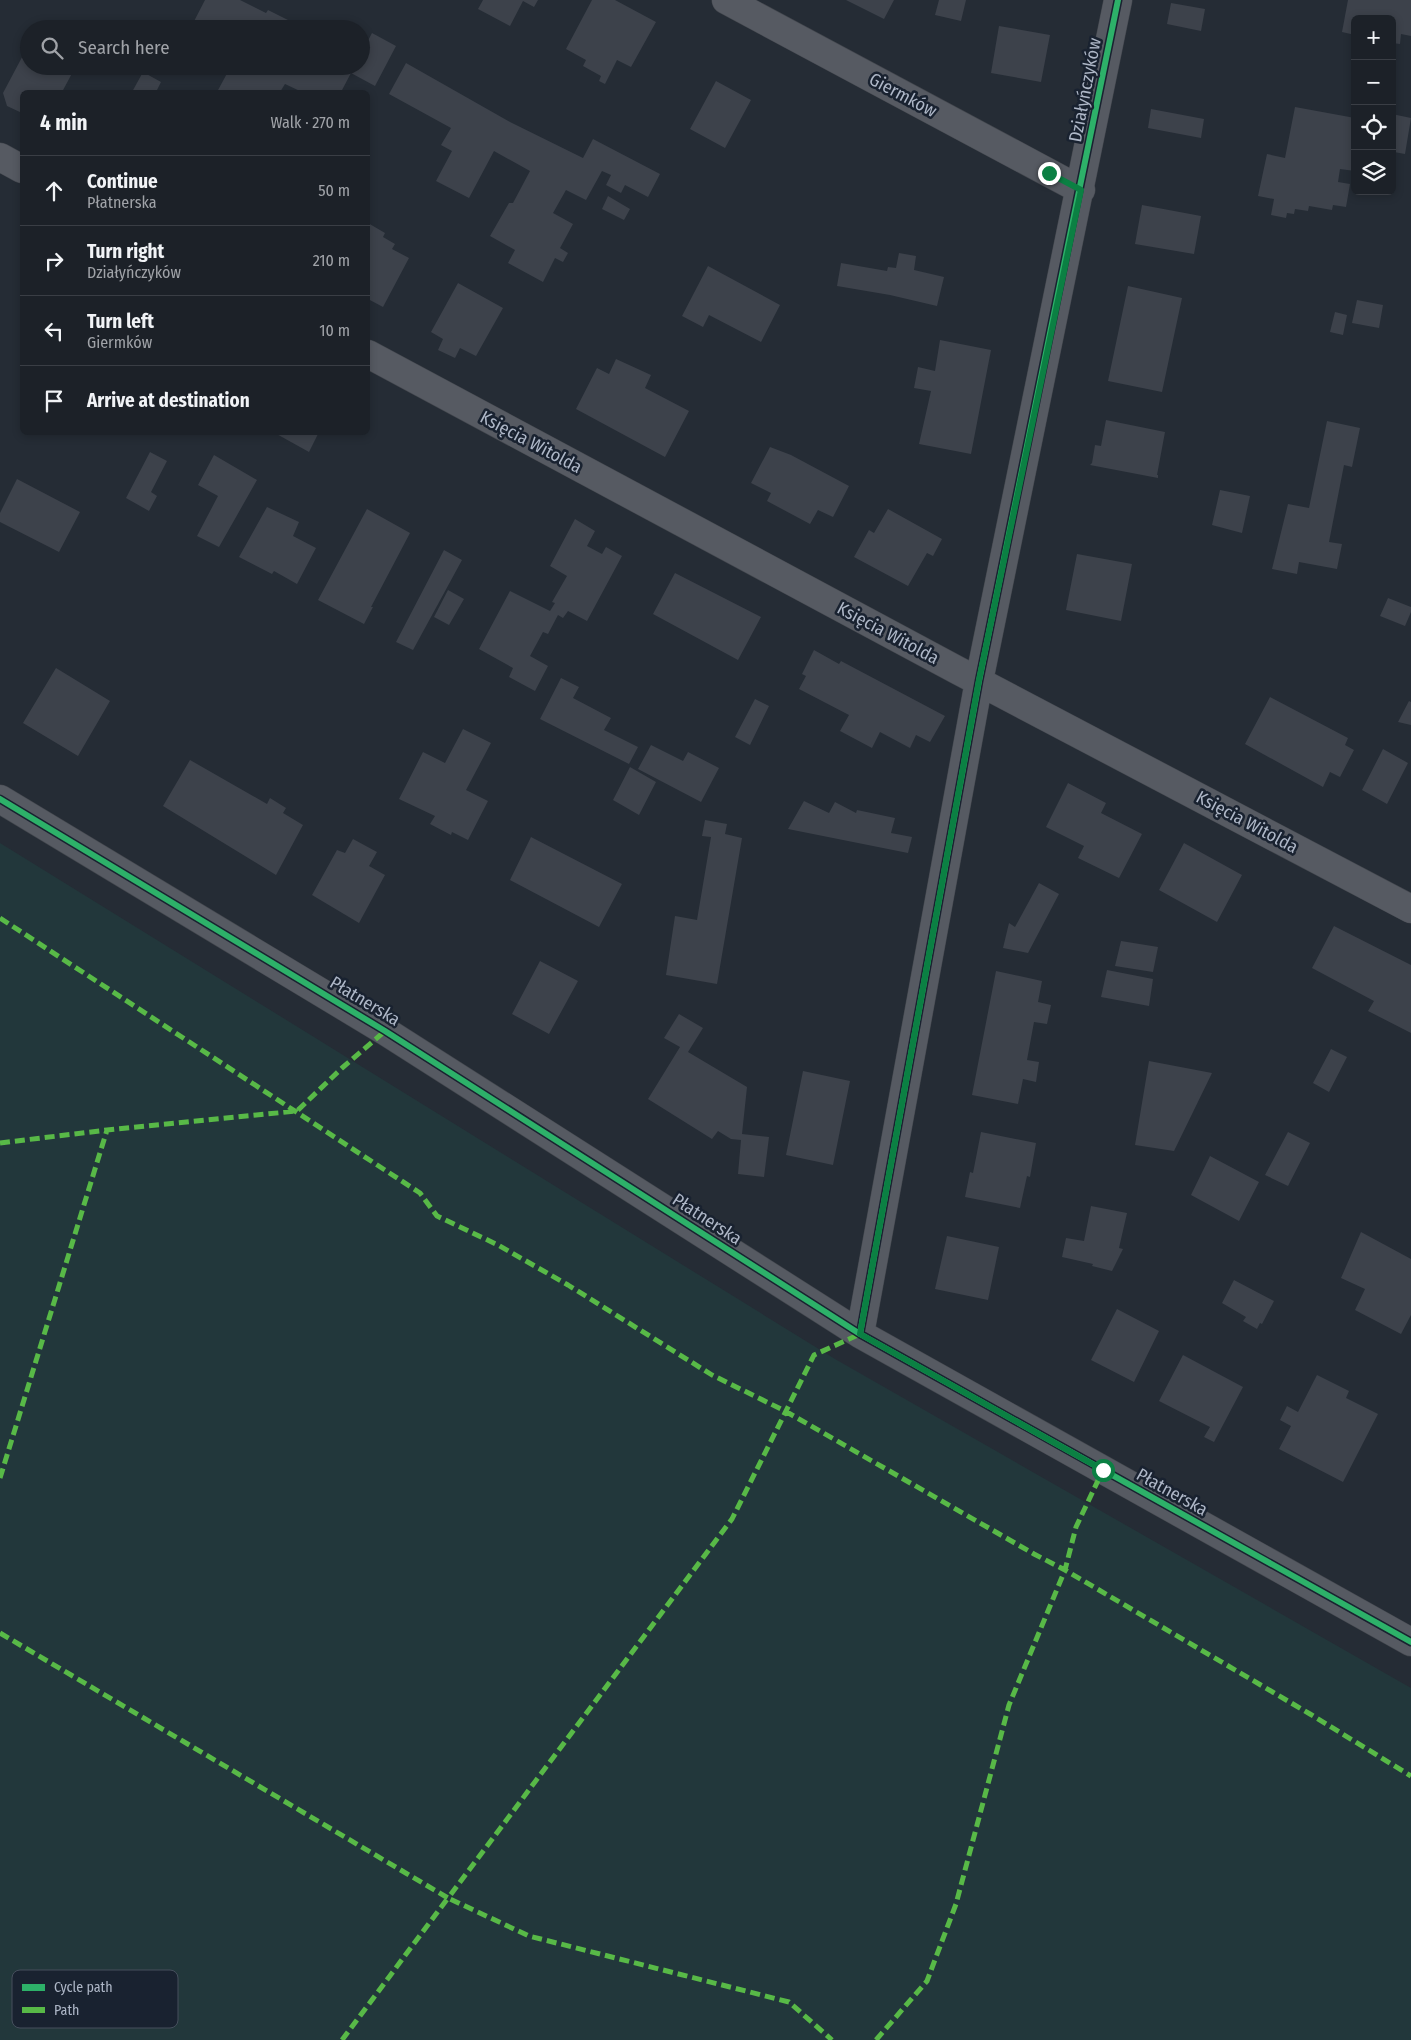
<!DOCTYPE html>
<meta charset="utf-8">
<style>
:root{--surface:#1c2128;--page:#292e34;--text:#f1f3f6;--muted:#a0a3a8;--line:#3a3e45}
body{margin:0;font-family:"Fira Sans Condensed",sans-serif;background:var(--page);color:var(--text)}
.controls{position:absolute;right:15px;top:15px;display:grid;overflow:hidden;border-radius:8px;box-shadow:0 2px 8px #0003}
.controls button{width:45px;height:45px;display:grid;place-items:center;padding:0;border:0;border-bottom:1px solid var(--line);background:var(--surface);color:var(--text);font:25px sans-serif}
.stop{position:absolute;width:15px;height:15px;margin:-11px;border:4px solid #0b8043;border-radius:50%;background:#fff}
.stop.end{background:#0b8043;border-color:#fff;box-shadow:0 1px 5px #0008}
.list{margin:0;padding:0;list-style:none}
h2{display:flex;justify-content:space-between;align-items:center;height:65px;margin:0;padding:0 20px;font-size:21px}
h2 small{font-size:16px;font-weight:400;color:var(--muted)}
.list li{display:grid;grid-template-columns:32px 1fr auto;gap:15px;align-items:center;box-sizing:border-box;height:70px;padding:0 20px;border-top:1px solid var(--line)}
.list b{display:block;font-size:19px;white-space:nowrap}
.list p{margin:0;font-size:16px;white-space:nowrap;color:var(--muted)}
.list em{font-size:16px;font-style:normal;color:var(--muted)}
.icon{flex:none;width:28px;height:28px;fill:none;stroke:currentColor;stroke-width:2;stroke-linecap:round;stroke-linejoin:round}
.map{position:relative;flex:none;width:1411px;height:2040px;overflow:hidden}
.search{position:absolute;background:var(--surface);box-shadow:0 2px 8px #0003;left:20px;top:20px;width:350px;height:55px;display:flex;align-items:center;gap:12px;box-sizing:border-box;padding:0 18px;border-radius:28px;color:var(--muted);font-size:19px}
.panel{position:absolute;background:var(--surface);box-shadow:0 2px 8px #0003;left:20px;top:90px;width:350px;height:345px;border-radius:8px}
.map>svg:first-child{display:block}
</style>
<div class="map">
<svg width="1411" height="2040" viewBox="0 0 1411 2040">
<rect width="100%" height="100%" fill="#252c35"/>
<!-- green -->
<path fill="#22373b" d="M0 843 835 1359 1411 1688V2040H0Z"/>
<!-- building -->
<path fill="#3d424b" d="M205 0H240L266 13 268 10 288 20 283 29H190Z
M483 0H538L534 7 523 1 510 26 478 9Z
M592 0H615L656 22 631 67 617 60 605 84 599 81 601 76 583 66 586 60 566 49Z
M846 0H894L884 19Z
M939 0H966L961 21 935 15Z
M1348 0H1411V36L1401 34 1400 44 1392 43V19H1355V35L1342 32Z
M1171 3 1205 9 1201 31 1167 24Z
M999 26 1050 35 1041 82 991 73Z
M372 33 396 46 375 86 351 73 355 66H361V54Z
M29 44V66H76L62 92H22V113L7 106 3 93Z
M406 63 510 122 583 158 593 139 660 174 648 197 625 185 621 193 606 185 611 175 602 171 586 200 566 190 553 213 573 224 560 248 568 253 563 262 555 258 543 282 508 263 515 250 490 236 509 203H513L530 171 494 151 469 198 436 181 452 151 441 145 451 128 389 94Z
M231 66H338L351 73 341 92H302L285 84 280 92H217Z
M143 72 161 82 156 92H132Z
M716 81 751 100 725 148 690 129Z
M1295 107 1355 118V171L1340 169 1338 182 1350 184 1346 207 1333 205 1332 210 1309 206 1308 211 1295 209 1294 214 1287 213 1286 218 1271 215 1274 199 1258 196 1267 154 1285 158Z
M1151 109 1204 119 1201 138 1148 128Z
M1392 114 1411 118 1405 154 1394 152 1393 158Z
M608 196 630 209 624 220 602 209Z
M1142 205 1201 216 1194 254 1135 244Z
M368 223 385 233 383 237 395 244 392 249 409 258 383 307 368 299Z
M899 253 916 256 914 270 944 277 937 306 890 295 837 286 841 263 887 271 888 267 896 268Z
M708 266 780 305 761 342 709 315 703 327 682 316Z
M458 283 503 308 476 356 460 348 455 358 438 350 443 339 431 332Z
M1128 286 1182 298 1162 392 1108 381Z
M1357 300 1383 305 1379 328 1352 323Z
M1335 312 1347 315 1343 335 1330 332Z
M940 340 991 350 971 454 919 444 931 391 914 388 918 367 935 371Z
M616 359 651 375 645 388 689 411 665 457 576 409 597 368 609 374Z
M1106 420 1165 432 1157 475H1158V478L1090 465 1092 463 1095 445 1101 446Z
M1327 421 1360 428 1352 467 1344 465 1329 542 1342 544 1337 569 1299 562 1297 574 1272 569 1288 504 1309 508Z
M273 432H319L309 452Z
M770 447 791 455 849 486 833 517 818 510 810 524 767 501 771 493 751 483Z
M150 452 167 461 151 492 157 496 149 511 126 498Z
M214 455 257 480 219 547 197 536 218 496 198 485Z
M17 479 80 512 59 552 0 522V513Z
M1220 490 1250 496 1242 533 1212 525Z
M267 507 299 522 293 536 316 548 297 584 274 571 272 574 239 557Z
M367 509 410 533 371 607H373L364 624 318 600Z
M888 509 942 539 933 556 927 553 908 586 854 557 869 530 874 533Z
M575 519 595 531 587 546 602 554 606 547 622 556 587 621 568 611 563 618 558 615 548 634 543 632 530 656 548 666 535 691 509 677 513 668 479 649 510 591 550 611 555 603 552 602 567 576 550 566Z
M444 550 462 560 413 650 396 642Z
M1077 554 1132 564 1121 621 1066 610Z
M675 573 761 617 738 660 653 614Z
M448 590 464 599 449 625 434 617Z
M1388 598 1411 607V612L1405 626 1380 616Z
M814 650 839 664 841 661 945 716 930 742 916 735 910 748 880 732 872 748 840 731 849 715 799 689 806 676 802 674Z
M56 668 110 701 78 756 23 723Z
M561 678 579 687 573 698 611 718 604 730 638 747 629 764 540 719Z
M1270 697 1348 738 1345 745 1354 750 1340 777 1330 772 1323 787 1245 744Z
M755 699 769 706 750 745 735 737Z
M1409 701 1411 702V725L1398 722Z
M463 729 491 743 466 790 488 801 468 840 452 832 451 835 430 824 435 816 399 799 423 752 445 763Z
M651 745 683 761 688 752 719 768 701 802 638 769Z
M1383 749 1408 763 1387 804 1362 790Z
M190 760 267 804 270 798 286 808 283 813 303 825 276 875 163 806Z
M630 767 656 782 639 815 613 800Z
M1068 783 1106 803 1101 813 1142 834 1119 878 1078 858 1084 846 1046 827Z
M804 801 829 813 835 802 856 813 857 810 895 818 891 833 912 837 908 853 788 829Z
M705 820 727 824 725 834 742 838 717 984 666 975 675 916 697 920 711 837 702 836Z
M531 837 622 884 599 927 510 880Z
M353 839 377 852 369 866 385 875 359 923 312 895 337 850 345 853Z
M1184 843 1242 875 1217 922 1159 890Z
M1039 883 1059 894 1028 953 1003 948 1009 923 1015 927Z
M1334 926 1411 965V1033L1368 1011 1374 1001 1312 968Z
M1121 941 1158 947 1153 972 1115 966Z
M540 961 578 981 549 1034 512 1014Z
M1107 970 1153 979 1149 1006 1101 997Z
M996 971 1042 981 1038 1002 1051 1005 1047 1024 1034 1022 1027 1060 1039 1062 1036 1082 1023 1079 1018 1104 972 1095Z
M679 1014 703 1028 688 1052 747 1087 742 1134 769 1137 764 1177 738 1174 741 1140 731 1139 718 1131 712 1139 648 1099 680 1047 664 1038Z
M1331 1049 1347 1057 1329 1092 1313 1083Z
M1149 1061 1212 1073 1174 1151 1135 1145Z
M803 1071 850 1081 833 1165 786 1155Z
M981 1132 1036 1143 1030 1177 1027 1176 1020 1208 965 1197 970 1172 973 1173Z
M1288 1132 1310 1143 1288 1186 1265 1175Z
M1210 1156 1259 1182 1239 1221 1191 1195Z
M1091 1206 1127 1213 1119 1248 1123 1249 1112 1271 1092 1266 1093 1264 1062 1257 1066 1238 1084 1241Z
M1361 1232 1411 1259V1315L1401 1334 1355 1310 1365 1289 1341 1278Z
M947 1236 999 1247 988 1300 935 1289Z
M1234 1280 1274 1301 1262 1324 1260 1323 1257 1329 1243 1321 1246 1317 1222 1303Z
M1117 1309 1159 1331 1134 1382 1091 1360Z
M1183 1355 1243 1387 1214 1442 1204 1437 1210 1427 1159 1401Z
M1317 1375 1349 1391 1346 1398 1378 1414 1343 1482 1279 1449 1291 1426 1280 1420 1287 1406 1298 1412Z"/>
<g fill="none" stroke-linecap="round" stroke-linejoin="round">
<defs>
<path id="minor" d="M726 0 1081 190
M0 157 22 169
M368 354 957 670 1411 909
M0 799 385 1031 860 1334 1411 1642
M860 1334 979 681 1118 0"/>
</defs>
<!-- minor casing -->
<use href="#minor" stroke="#42464d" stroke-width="29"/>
<!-- minor -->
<use href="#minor" stroke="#565a62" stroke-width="28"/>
<!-- quiet -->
<path stroke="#58b947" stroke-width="5" stroke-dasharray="10 5" stroke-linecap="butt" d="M0 918 420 1193 437 1216 498 1245 568 1285 712 1375 785 1411 1034 1554 1065 1570 1310 1714 1411 1776
M0 1143 107 1130 297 1111 342 1068 385 1031
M0 1478 107 1130
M0 1633 448 1898 732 1519 814 1355 860 1334
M342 2040 448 1898 529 1936 789 2002 832 2040
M876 2040 927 1981 956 1904 1009 1705 1065 1570 1076 1527 1103 1470"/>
<defs>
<path id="cycleway" d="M0 799 385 1031 860 1334 1411 1642
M860 1334 979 681 1118 0"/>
</defs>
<!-- cycleway casing -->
<use href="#cycleway" stroke="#192230" stroke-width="9"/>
<!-- cycleway -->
<use href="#cycleway" stroke="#2db169" stroke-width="6"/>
</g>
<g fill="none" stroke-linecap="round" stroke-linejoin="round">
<!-- route -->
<path stroke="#0b8043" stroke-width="6" d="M1049 173 1081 190 979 680 860 1334 1103 1470"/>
</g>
<g text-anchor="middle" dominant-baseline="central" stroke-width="5" stroke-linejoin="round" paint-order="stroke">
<!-- street labels -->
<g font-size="18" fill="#aeb7c7" stroke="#192230">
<text transform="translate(1085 90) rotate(-79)">Działyńczyków</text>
<text transform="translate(903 95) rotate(28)">Giermków</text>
<text transform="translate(531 442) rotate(28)">Księcia Witolda</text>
<text transform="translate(888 633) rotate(28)">Księcia Witolda</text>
<text transform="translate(1247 822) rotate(28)">Księcia Witolda</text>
<text transform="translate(365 1001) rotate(31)">Płatnerska</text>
<text transform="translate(707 1219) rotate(33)">Płatnerska</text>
<text transform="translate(1172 1492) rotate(29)">Płatnerska</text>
</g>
</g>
<!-- legend -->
<rect x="12" y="1970" width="166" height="58" rx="8" fill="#192230" stroke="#464f5d" stroke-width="1"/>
<rect x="22" y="1984" width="23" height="7" fill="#2db169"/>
<rect x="22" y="2007" width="23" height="6" fill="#58b947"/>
<g font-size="14" fill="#aeb7c7">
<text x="54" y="1992">Cycle path</text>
<text x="54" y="2015">Path</text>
</g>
</svg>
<div class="controls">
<button>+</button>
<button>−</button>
<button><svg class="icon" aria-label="locate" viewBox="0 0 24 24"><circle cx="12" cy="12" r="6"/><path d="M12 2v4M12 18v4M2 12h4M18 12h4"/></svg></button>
<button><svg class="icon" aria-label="layers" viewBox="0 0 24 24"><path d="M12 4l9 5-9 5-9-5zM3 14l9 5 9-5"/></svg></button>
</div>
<div class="stop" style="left:1103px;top:1470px"></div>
<div class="stop end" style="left:1049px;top:173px"></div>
<div class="search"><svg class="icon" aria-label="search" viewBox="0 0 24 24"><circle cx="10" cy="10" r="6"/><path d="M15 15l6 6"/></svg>Search here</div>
<section class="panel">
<h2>4 min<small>Walk · 270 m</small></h2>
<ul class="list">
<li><svg class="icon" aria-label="ahead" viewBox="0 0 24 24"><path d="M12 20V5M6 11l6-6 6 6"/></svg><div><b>Continue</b><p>Płatnerska</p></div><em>50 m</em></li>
<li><svg class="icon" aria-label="right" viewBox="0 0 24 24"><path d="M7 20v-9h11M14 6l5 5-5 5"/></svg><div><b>Turn right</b><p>Działyńczyków</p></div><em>210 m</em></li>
<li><svg class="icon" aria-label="left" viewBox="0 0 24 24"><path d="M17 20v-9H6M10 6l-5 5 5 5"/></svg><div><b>Turn left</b><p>Giermków</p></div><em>10 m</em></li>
<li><svg class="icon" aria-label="arrive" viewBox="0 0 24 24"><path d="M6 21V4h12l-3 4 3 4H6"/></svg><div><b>Arrive at destination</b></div></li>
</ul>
</section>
</div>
